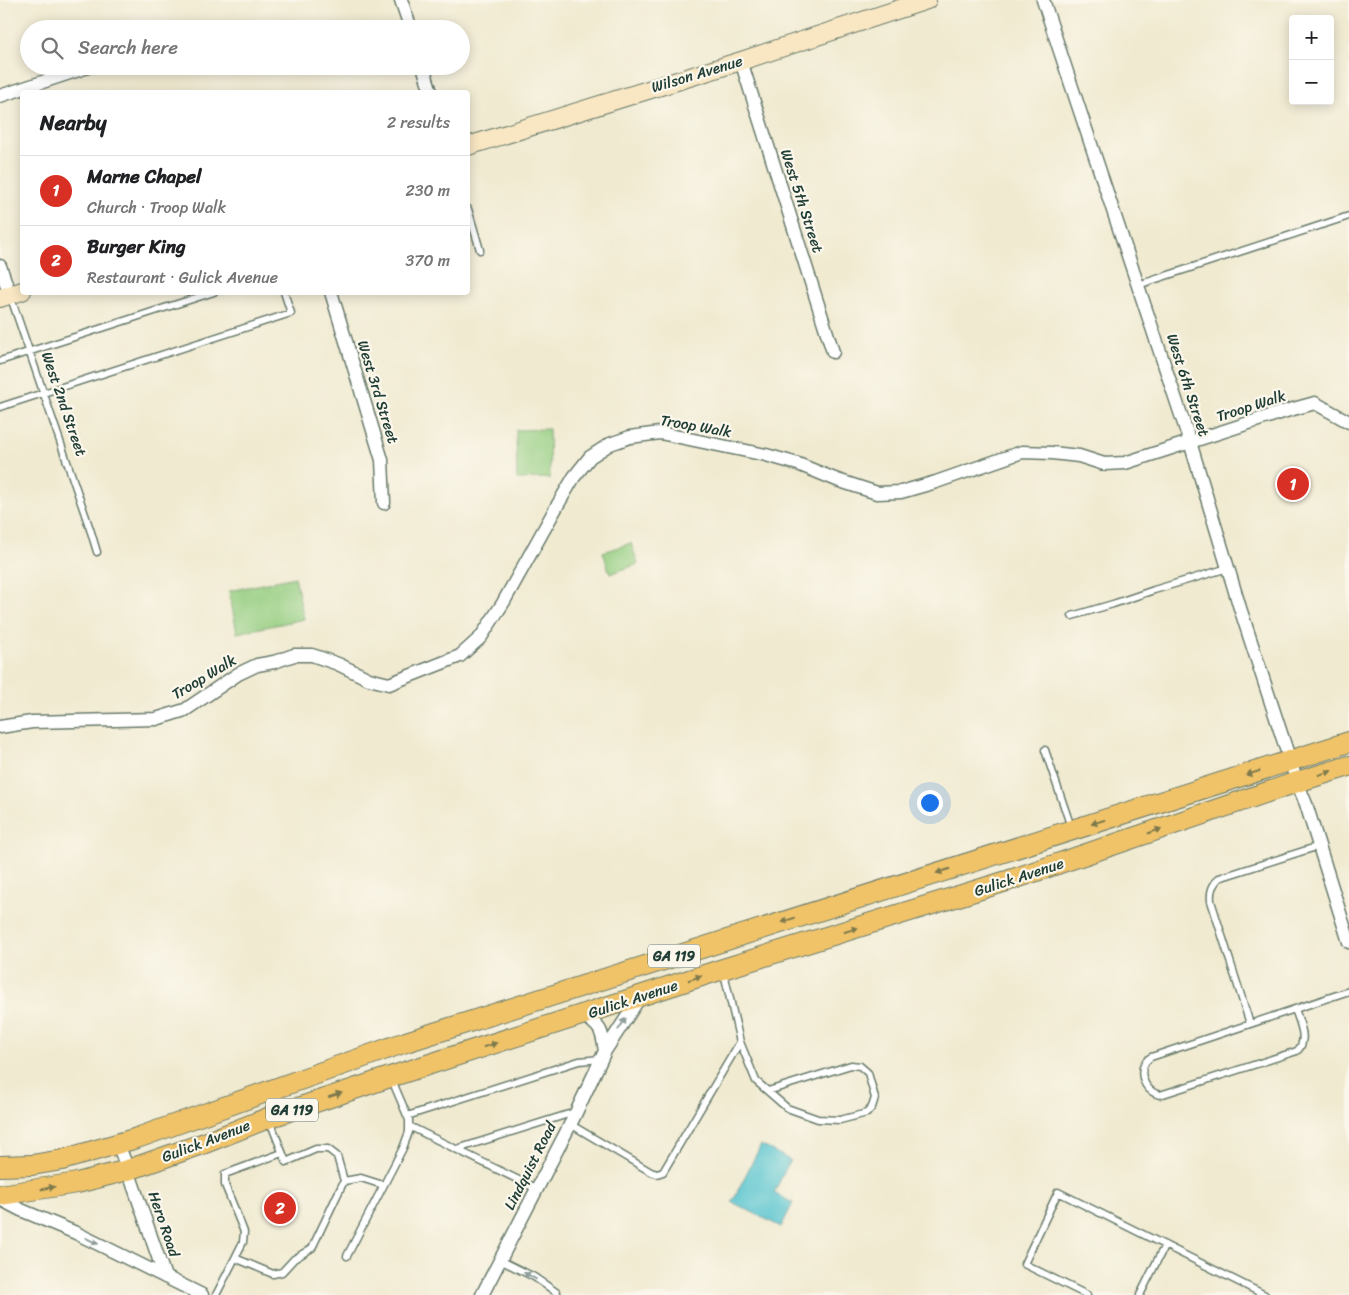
<!DOCTYPE html>
<meta charset="utf-8">
<style>
:root{--surface:#fff;--page:#f6f6f6;--text:#202124;--muted:#757577;--line:#e0e0e0;--accent:#d93025}
body{margin:0;font-family:Sriracha,sans-serif;background:var(--page);color:var(--text)}
.controls{position:absolute;right:15px;top:15px;display:grid;overflow:hidden;border-radius:5px;box-shadow:0 2px 12px #0003}
.controls button{width:45px;height:45px;display:grid;place-items:center;padding:0;border:0;border-bottom:1px solid var(--line);background:var(--surface);color:var(--text);font:25px sans-serif}
.you{position:absolute;left:929px;top:802px;width:18px;height:18px;margin:-12px;border:4px solid #fff;border-radius:50%;background:#1a73e8;box-shadow:0 0 0 8px #1a73e833}
.badge{display:grid;place-items:center;width:32px;height:32px;border-radius:50%;background:var(--accent);color:#fff;font-size:16px;font-weight:700}
.pin{position:absolute;translate:-50% -50%;border:2px solid #fff;box-shadow:0 1px 5px #0006}
.list{margin:0;padding:0;list-style:none}
h2{display:flex;justify-content:space-between;align-items:center;height:65px;margin:0;padding:0 20px;font-size:21px}
h2 small{font-size:16px;font-weight:400;color:var(--muted)}
.list li{display:grid;grid-template-columns:32px 1fr auto;gap:15px;align-items:center;box-sizing:border-box;height:70px;padding:0 20px;border-top:1px solid var(--line)}
.list b{display:block;font-size:19px;white-space:nowrap}
.list p{margin:0;font-size:16px;white-space:nowrap;color:var(--muted)}
.list em{font-size:16px;font-style:normal;color:var(--muted)}
.icon{flex:none;width:28px;height:28px;fill:none;stroke:currentColor;stroke-width:2;stroke-linecap:round;stroke-linejoin:round}
.map{position:relative;flex:none;width:1349px;height:1295px;overflow:hidden}
.search{position:absolute;background:var(--surface);box-shadow:0 2px 12px #0003;left:20px;top:20px;width:450px;height:55px;display:flex;align-items:center;gap:12px;box-sizing:border-box;padding:0 18px;border-radius:28px;color:var(--muted);font-size:19px}
.panel{position:absolute;background:var(--surface);box-shadow:0 2px 12px #0003;left:20px;top:90px;width:450px;height:205px;border-radius:5px}
.map>svg:first-child{display:block}
</style>
<div class="map">
<svg width="1349" height="1295" viewBox="0 0 1349 1295">
<rect width="100%" height="100%" fill="#fbf7ec"/>
<filter id="ink" filterUnits="userSpaceOnUse"><feTurbulence type="fractalNoise" baseFrequency=".02" numOctaves="2"/><feDisplacementMap in="SourceGraphic" scale="10" xChannelSelector="R" yChannelSelector="G"/><feConvolveMatrix kernelMatrix="1 2 1 2 8 2 1 2 1" color-interpolation-filters="sRGB"/></filter>
<filter id="wash" filterUnits="userSpaceOnUse"><feTurbulence type="fractalNoise" baseFrequency=".0096" numOctaves="4" result="noise"/><feDisplacementMap in="SourceGraphic" scale="20" xChannelSelector="R" yChannelSelector="G"/><feGaussianBlur stdDeviation="1.12" result="paint"/><feColorMatrix in="noise" values="0 0 0 0 0 0 0 0 0 0 0 0 0 0 0 0 0 1.4 0 .05"/><feComposite in="paint" operator="in"/></filter>
<g filter="url(#wash)">
<rect width="100%" height="100%" fill="#f0ead0"/>
<!-- green -->
<path fill="#94cd80" stroke="#5a855a" d="M549 429 550 478 517 479 516 430Z
M631 543 638 564 610 574 603 552Z
M295 577 304 619 237 633 229 591Z"/>
<!-- water -->
<path fill="#57c4cf" stroke="#3b8082" d="M761 1145 790 1160 774 1193 793 1203 781 1227 732 1202Z"/>
</g>
<g filter="url(#ink)">
<g fill="none" stroke-linecap="round" stroke-linejoin="round">
<defs>
<path id="lane" d="M468 209 480 250
M1138 285 1349 216
M10 295 91 532 97 552
M0 361 214 292
M0 407 291 313 284 292
M1072 616 1113 604 1154 590 1228 568
M1045 750 1071 827
M724 973 740 1042 756 1081 787 1108 818 1119 840 1120 867 1113 872 1107 875 1098 868 1073 860 1066 851 1065 768 1091
M1295 1009C1299 1022 1309 1040 1297 1051L1160 1095C1143 1092 1135 1067 1151 1057L1349 991
M1250 1024 1211 901C1210 891 1212 886 1219 878L1319 846
M407 1116 579 1061 601 1059
M570 1124 651 1172 657 1174 663 1172 740 1042
M409 1126 537 1189
M457 1149 575 1112
M344 1181 361 1178 383 1185
M347 1256 403 1148 409 1132V1120L392 1080
M235 1258 243 1242 244 1232 225 1185V1174L282 1153
M500 1260 534 1277 556 1292 558 1295
M216 1295 235 1258 273 1274 282 1272 294 1259 312 1248 344 1181 337 1156 328 1149H316L286 1162 270 1121
M1087 1295 1024 1264 1058 1192 1265 1295
M1140 1295 1165 1245"/>
<path id="street" d="M401 0 411 29
M1043 0 1190 442 1240 608 1297 782 1306 804 1349 942
M741 61 833 352
M423 66 431 92
M0 96 91 66
M0 266 10 295
M331 292 382 460 384 503
M0 727 32 722 156 719 185 710 238 674 257 665 274 662 294 655H312L338 664 369 679 389 684 460 656 481 637 503 603 557 506 574 477 590 457 610 444 630 437 660 433 766 455 798 464 837 480 877 493 901 492 936 482 1022 452 1052 453 1079 456 1104 464 1125 463 1286 411 1315 403 1349 422
M583 1015C601 1027 602 1030 605 1051
M118 1144 128 1170 165 1277
M0 1199 21 1210 76 1233 202 1295
M482 1295 573 1119 605 1051 640 997"/>
<path id="secondary" d="M468 146 741 61 927 0
M0 298 22 291"/>
<path id="primary" d="M0 1166 32 1165 62 1160 137 1138 406 1042 1349 742
M0 1195 77 1183 128 1170 205 1143 268 1118 387 1078 723 969 1010 880 1297 782 1349 766"/>
</defs>
<!-- lane casing -->
<use href="#lane" stroke="#687a6b" stroke-width="9"/>
<!-- street casing -->
<use href="#street" stroke="#687a6b" stroke-width="15"/>
<!-- secondary casing -->
<use href="#secondary" stroke="#687a6b" stroke-width="20"/>
<!-- primary casing -->
<use href="#primary" stroke="#687a6b" stroke-width="22"/>
<!-- lane -->
<use href="#lane" stroke="#fff" stroke-width="6"/>
<!-- street -->
<use href="#street" stroke="#fff" stroke-width="12"/>
<!-- secondary -->
<use href="#secondary" stroke="#f9e7c3" stroke-width="18"/>
<!-- primary -->
<use href="#primary" stroke="#f0c369" stroke-width="20"/>
</g>
<!-- one-way arrows -->
<defs><path id="oneway-solid" d="M-6-.8H1V-3.2L6.5 0L1 3.2V.8H-6Z" transform="scale(1.25)"/></defs>
<g fill="#7d794c">
<use href="#oneway-solid" transform="translate(1253 773) rotate(162)"/>
<use href="#oneway-solid" transform="translate(1325 773) rotate(-17)"/>
<use href="#oneway-solid" transform="translate(1098 822) rotate(162)"/>
<use href="#oneway-solid" transform="translate(1155 831) rotate(-19)"/>
<use href="#oneway-solid" transform="translate(943 871) rotate(162)"/>
<use href="#oneway-solid" transform="translate(788 920) rotate(162)"/>
<use href="#oneway-solid" transform="translate(851 930) rotate(-17)"/>
<use href="#oneway-solid" transform="translate(695 978) rotate(-19)"/>
<use href="#oneway-solid" transform="translate(490 1045) rotate(-18)"/>
<use href="#oneway-solid" transform="translate(335 1095) rotate(-19)"/>
<use href="#oneway-solid" transform="translate(48 1188) rotate(-11)"/>
</g>
<g fill="#8f9e9a">
<use href="#oneway-solid" transform="translate(622 1024) rotate(-57)"/>
<use href="#oneway-solid" transform="translate(92 1241) rotate(26)"/>
<use href="#oneway-solid" transform="translate(530 1276) rotate(-151)"/>
</g>
</g>
<g text-anchor="middle" dominant-baseline="central" stroke-width="4.5" stroke-linejoin="round" paint-order="stroke">
<!-- shield labels -->
<g fill="#fbf7ec" stroke="#61756b" stroke-width="1">
<rect x="648" y="944.5" width="52" height="23" rx="4"/>
<rect x="266" y="1098.5" width="52" height="23" rx="4"/>
</g>
<g font-size="14" font-weight="bold" fill="#1f3d34">
<text x="674" y="956">GA 119</text>
<text x="292" y="1110">GA 119</text>
</g>
<!-- street labels -->
<g font-size="15" fill="#1f3d34" stroke="#fbf7ec">
<text transform="translate(697 74) rotate(-17)">Wilson Avenue</text>
<text transform="translate(802 201) rotate(72)">West 5th Street</text>
<text transform="translate(1188 385) rotate(72)">West 6th Street</text>
<text transform="translate(378 392) rotate(73)">West 3rd Street</text>
<text transform="translate(64 404) rotate(71)">West 2nd Street</text>
<text transform="translate(1251 406) rotate(-18)">Troop Walk</text>
<text transform="translate(696 426) rotate(10)">Troop Walk</text>
<text transform="translate(204 677) rotate(-31)">Troop Walk</text>
<text transform="translate(1019 877) rotate(-18)">Gulick Avenue</text>
<text transform="translate(633 999) rotate(-18)">Gulick Avenue</text>
<text transform="translate(206 1141) rotate(-21)">Gulick Avenue</text>
<text transform="translate(530 1166) rotate(-63)">Lindquist Road</text>
<text transform="translate(164 1224) rotate(71)">Hero Road</text>
</g>
</g>
</svg>
<div class="controls">
<button>+</button>
<button>−</button>
</div>
<div class="you"></div>
<div class="pin badge" style="left:1293px;top:484px">1</div>
<div class="pin badge" style="left:280px;top:1208px">2</div>
<div class="search"><svg class="icon" aria-label="search" viewBox="0 0 24 24"><circle cx="10" cy="10" r="6"/><path d="M15 15l6 6"/></svg>Search here</div>
<section class="panel">
<h2>Nearby<small>2 results</small></h2>
<ul class="list">
<li><span class="badge">1</span><div><b>Marne Chapel</b><p>Church · Troop Walk</p></div><em>230 m</em></li>
<li><span class="badge">2</span><div><b>Burger King</b><p>Restaurant · Gulick Avenue</p></div><em>370 m</em></li>
</ul>
</section>
</div>
